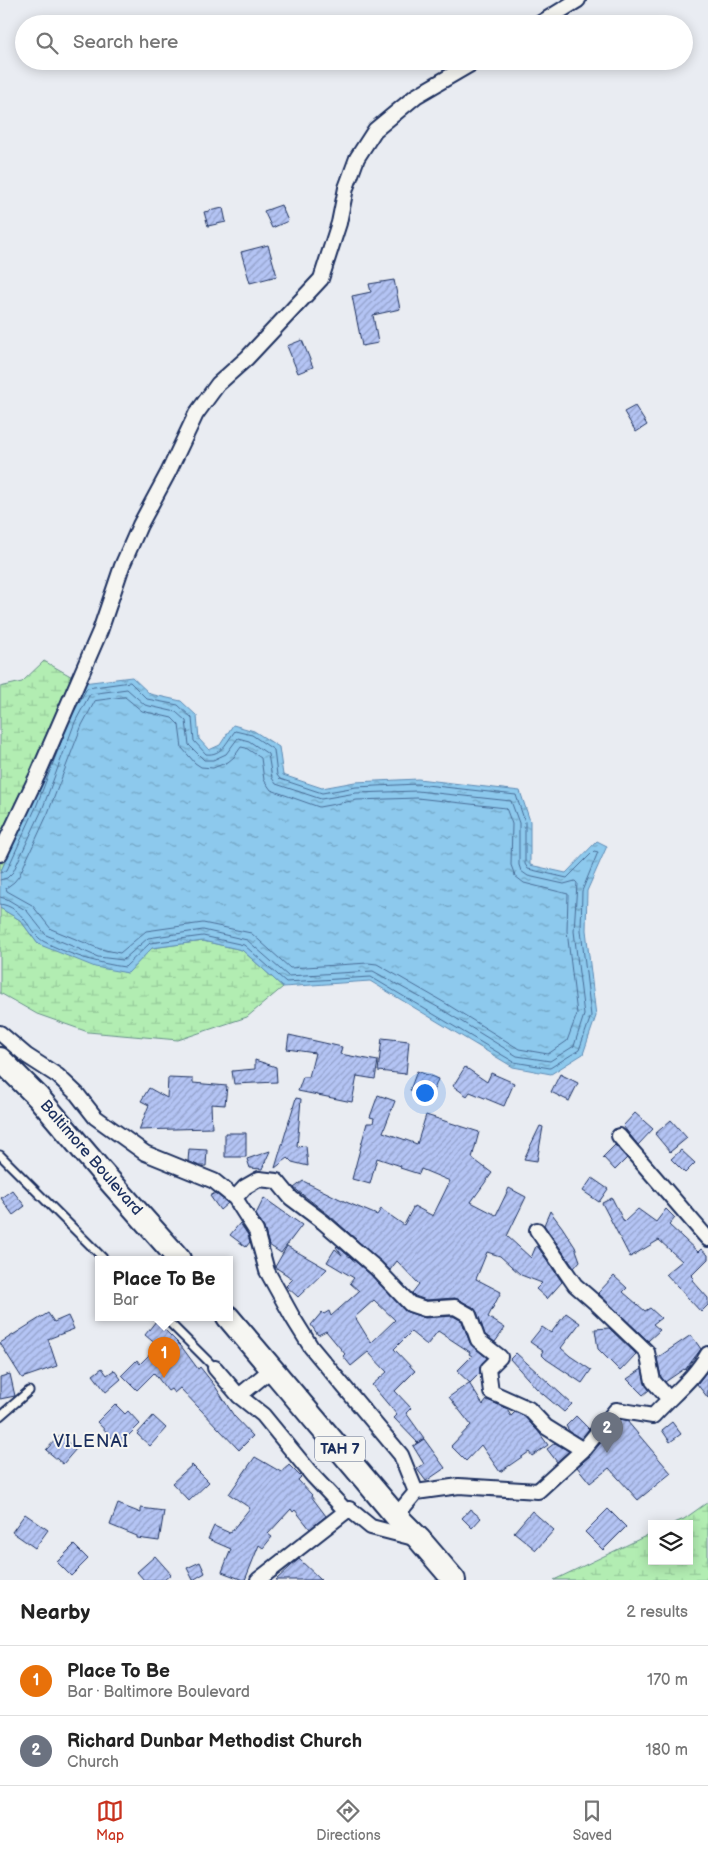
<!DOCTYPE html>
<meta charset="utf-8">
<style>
:root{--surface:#fff;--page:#f2f2f2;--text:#222;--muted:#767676;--line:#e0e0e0;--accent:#c8321e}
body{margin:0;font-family:"Balsamiq Sans",sans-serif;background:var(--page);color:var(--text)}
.controls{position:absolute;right:15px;bottom:15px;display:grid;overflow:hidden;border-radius:0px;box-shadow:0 2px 12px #0003}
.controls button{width:45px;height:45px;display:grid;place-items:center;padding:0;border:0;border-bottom:1px solid var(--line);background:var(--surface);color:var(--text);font:25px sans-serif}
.you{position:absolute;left:424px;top:1092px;width:18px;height:18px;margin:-12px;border:4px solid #fff;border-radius:50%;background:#1a73e8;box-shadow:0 0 0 8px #1a73e833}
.badge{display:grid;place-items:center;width:32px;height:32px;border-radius:50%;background:var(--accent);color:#fff;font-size:16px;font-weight:700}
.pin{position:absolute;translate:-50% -41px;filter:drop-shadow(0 1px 2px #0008)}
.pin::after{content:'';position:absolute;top:26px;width:18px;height:15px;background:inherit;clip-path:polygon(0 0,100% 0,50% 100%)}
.popup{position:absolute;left:95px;top:1256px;width:138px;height:65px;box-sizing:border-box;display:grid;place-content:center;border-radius:0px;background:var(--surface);filter:drop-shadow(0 1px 4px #0005);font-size:16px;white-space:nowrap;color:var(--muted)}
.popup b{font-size:19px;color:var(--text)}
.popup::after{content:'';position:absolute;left:50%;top:100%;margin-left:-10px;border:10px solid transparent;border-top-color:var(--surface)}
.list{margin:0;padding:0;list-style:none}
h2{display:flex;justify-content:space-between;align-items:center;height:65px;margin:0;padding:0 20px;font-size:21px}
h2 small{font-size:16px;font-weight:400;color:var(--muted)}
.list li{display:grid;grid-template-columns:32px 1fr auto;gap:15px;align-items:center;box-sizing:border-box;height:70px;padding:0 20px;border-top:1px solid var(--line)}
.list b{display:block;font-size:19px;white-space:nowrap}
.list p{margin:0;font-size:16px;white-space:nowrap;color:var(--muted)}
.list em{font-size:16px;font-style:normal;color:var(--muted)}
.icon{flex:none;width:28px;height:28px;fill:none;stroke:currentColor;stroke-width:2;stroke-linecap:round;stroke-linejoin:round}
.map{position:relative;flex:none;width:708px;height:1580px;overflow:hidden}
.search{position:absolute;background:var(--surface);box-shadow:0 2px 12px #0003;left:15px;right:15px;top:15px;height:55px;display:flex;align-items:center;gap:12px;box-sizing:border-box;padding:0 18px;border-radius:28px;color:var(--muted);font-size:19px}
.sheet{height:205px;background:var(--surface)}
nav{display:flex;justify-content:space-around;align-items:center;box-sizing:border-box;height:70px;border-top:1px solid var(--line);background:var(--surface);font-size:14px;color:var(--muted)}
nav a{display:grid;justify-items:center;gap:2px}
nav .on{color:var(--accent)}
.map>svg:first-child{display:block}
</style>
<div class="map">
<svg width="708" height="1580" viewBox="0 0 708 1580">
<defs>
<pattern id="wetland-marsh" width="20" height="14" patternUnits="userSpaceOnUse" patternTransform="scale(1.25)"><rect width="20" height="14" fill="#b2edb2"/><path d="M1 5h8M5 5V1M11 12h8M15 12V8" fill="none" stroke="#98cc9c"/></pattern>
<pattern id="water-ripples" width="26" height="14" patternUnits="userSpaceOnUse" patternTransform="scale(1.25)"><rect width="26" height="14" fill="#8dc9ed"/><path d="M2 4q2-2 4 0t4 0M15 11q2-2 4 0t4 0" fill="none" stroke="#72a4c3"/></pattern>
<pattern id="building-hatch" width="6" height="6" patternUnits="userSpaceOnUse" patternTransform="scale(1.25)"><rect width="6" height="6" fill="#b4c4f4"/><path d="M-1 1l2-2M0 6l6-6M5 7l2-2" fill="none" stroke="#92a0c9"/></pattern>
</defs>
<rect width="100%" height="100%" fill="#e9ecf2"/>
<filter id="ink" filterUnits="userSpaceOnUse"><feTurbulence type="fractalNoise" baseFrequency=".02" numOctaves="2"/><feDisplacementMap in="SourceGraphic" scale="10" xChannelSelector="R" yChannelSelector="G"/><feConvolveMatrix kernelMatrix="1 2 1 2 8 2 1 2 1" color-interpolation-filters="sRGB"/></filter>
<g filter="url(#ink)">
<!-- wetland -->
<path fill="url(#wetland-marsh)" stroke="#668e88" d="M44 661 83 683 65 717 31 805 0 873V687L22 682Z
M0 908 20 920 38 944 127 973 152 948 203 941 242 950 283 987 247 1017 178 1040 88 1032 37 1014 0 993Z
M708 1502V1580H554L652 1533V1561H689V1524H672L684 1519Z"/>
<!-- water -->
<path fill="url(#water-ripples)" stroke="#5f8bb4" d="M132 677 150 694 181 701 197 716 199 739 209 750 220 745 233 725 254 731 279 747 283 775 322 788 355 782 418 779 520 791 530 821V865L566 873 597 841 607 846 587 891 586 930 596 1016 583 1054 551 1074 513 1067 370 981 283 987 242 950 203 941 152 948 128 973 95 967 38 944 20 920 0 908V873L31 805 65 717 83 683Z"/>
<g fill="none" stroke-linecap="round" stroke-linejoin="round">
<!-- shore -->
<path stroke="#496d97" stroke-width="1" d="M125 697 142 711 172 718 179 725 182 748 195 763 201 767 213 768 228 762 234 757 241 747 246 748 261 758 264 780 271 790 319 807 357 800 417 798 506 808 512 824 511 865 515 876 524 883 568 894 567 931 577 1014 567 1041 548 1054 519 1049 445 1003 377 964 368 963 290 968 251 933 203 923 146 931 120 953 100 949 51 929 32 905 7 891 6 888 14 882 19 876 48 813 82 725 95 701Z
M0 873 7 870 36 807 63 737
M0 880 7 878 13 872 42 810 75 722 90 694 127 689 145 705 176 712 186 721 189 745 204 760H213L226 754 238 738 249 741 268 754 272 778 276 784 321 799 356 793 417 791 511 801 519 823V865L521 871 528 876 564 884 575 881 577 883 574 931 584 1015 574 1046 550 1061 517 1056 441 1009 373 971 288 976 247 940 203 930 148 938 123 960 98 957 46 935 27 911 7 899 0 897
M0 904C24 907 29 933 43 941 66 954 100 964 125 967L150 943 203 936 244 945 286 982 371 977 514 1062 550 1068 579 1050 591 1016 581 930 582 891 598 852 594 851 567 878 528 869 525 864V822L516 795 417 784 356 787 322 793 280 779 277 775 274 750 252 735 235 731C227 741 222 756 206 754L194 741 192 718 178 705 147 699 130 682 87 688 75 710"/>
</g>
<!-- building -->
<path fill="url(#building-hatch)" stroke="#1b2f5e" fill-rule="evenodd" d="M281 205 288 221 272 228 264 211Z
M223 208 226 222 208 226 204 212Z
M268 245 277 276 250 283 241 252Z
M394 280 400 309 373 315 378 343 362 346 352 296 371 292 369 284Z
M302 340 313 367 298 373 287 346Z
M635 406 647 425 636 432 624 412Z
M289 1035 342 1047 340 1054 378 1061 375 1079 357 1076 352 1102 298 1091 303 1077H309L315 1053 287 1049Z
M382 1038 409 1041 406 1074 378 1071Z
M255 1060 276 1067 277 1082 234 1084 232 1071 255 1069Z
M465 1067 487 1082 491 1073 514 1083 504 1106 470 1092 467 1096 453 1086Z
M417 1071 438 1079 431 1098 410 1090Z
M560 1074 578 1083 569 1101 551 1092Z
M168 1078 193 1079V1083L227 1086 225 1105 211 1104 212 1128 139 1130 149 1105 141 1101 149 1088 167 1098Z
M378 1095 395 1101 383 1132 417 1144 426 1115 479 1132 472 1158 492 1173 471 1202 496 1215 509 1188 526 1197 507 1236 531 1258 536 1246 538 1247 562 1282 547 1299 536 1289 542 1283 521 1275 500 1256 487 1252 476 1279 501 1292 488 1317 505 1328 495 1342 485 1335 477 1312 473 1307 455 1298 426 1300 415 1296 412 1293 419 1284 397 1261 390 1270 329 1215 294 1188 303 1181 346 1202 377 1215 381 1209 404 1225 414 1206 433 1216 450 1181 421 1169 419 1174 400 1168 401 1166 377 1158 370 1184 352 1179 367 1123H373L374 1118 370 1117Z
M296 1098 301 1099 297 1147 306 1146 308 1166 292 1162 288 1158 275 1168Z
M635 1113 653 1129 638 1145 623 1126Z
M671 1120 687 1138 670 1152 655 1134Z
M540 1126 543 1127 537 1161 524 1159Z
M225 1133H246V1157H225Z
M615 1145 627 1158 615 1170 603 1157Z
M189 1149 207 1150 206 1166H199L188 1161Z
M681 1150 695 1163 685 1173 671 1159Z
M270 1151 262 1169 250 1168 247 1159Z
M592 1178 608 1189 599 1202 583 1191Z
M12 1190 25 1206 13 1215 1 1198Z
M215 1193 228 1203 220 1210 210 1196Z
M264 1198 302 1225 281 1253 269 1245 264 1228 256 1214Z
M612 1198 624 1222 638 1209 656 1222 666 1209 675 1218 669 1225 698 1252 701 1249 708 1255V1259L691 1276 694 1279 692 1280 708 1298V1305L701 1312 666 1274 682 1261 659 1240 630 1257 602 1203Z
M550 1211 562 1227 575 1247 580 1261 574 1268 544 1225Z
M240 1223 248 1235 250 1242 246 1247 230 1235Z
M287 1246 327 1269 298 1297 286 1286 293 1279 275 1267Z
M337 1246 370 1274 407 1312 425 1318 453 1316 462 1321 470 1343 487 1358 480 1366V1373L470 1383 457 1371 472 1356 469 1354 470 1352 438 1331 427 1345 411 1332 394 1349 415 1371 395 1391 411 1408 406 1413 424 1438 418 1443 424 1439 445 1468 426 1481 417 1469 424 1464 413 1446 418 1443 394 1418 397 1415 372 1385 387 1372 368 1352 351 1366 343 1356 345 1354 326 1331 318 1335 311 1325 322 1312 324 1314 329 1311 331 1316 359 1291 350 1283 354 1278 327 1262 335 1249 342 1255 336 1247ZM374 1300 395 1320 371 1343 355 1317Z
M614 1276 627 1288 623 1292 645 1311 650 1308 661 1318 653 1324 660 1330 648 1341 598 1293Z
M48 1313 54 1322 68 1316 74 1329 48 1339 57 1366 22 1378 0 1343Z
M566 1313 580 1323 561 1348 570 1356 591 1370 582 1383 546 1359 541 1354 543 1351 530 1342 542 1327 551 1333Z
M156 1321 181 1346 198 1369 200 1367 215 1386 234 1416 253 1436 239 1450 180 1388 174 1393 171 1389 168 1391 154 1373 137 1390 122 1375 137 1360 140 1364 158 1346 145 1335Z
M609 1328 636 1354 620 1371 598 1349 595 1329Z
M691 1335 701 1349 685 1370 684 1369 665 1382 661 1377 657 1358Z
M516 1353 572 1404 564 1412 537 1389 510 1359Z
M102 1368 107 1375 114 1370 121 1379 106 1392 93 1375Z
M642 1369 645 1383 649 1390 643 1395 627 1379Z
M708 1370V1398L697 1384Z
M10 1374 15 1396 0 1399V1377Z
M469 1383 483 1405 487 1400 506 1408 511 1416 515 1412 524 1416 538 1431 548 1445 532 1456 529 1452 500 1472 481 1445 466 1461 451 1446 471 1425 449 1397Z
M115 1404 125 1414 128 1411 140 1424 119 1445 97 1422Z
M153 1416 166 1428 150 1446 137 1434Z
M576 1416 589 1429 581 1439 570 1432 566 1426Z
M620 1419 627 1421 671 1473 638 1500 609 1468 590 1483 577 1467 590 1456Z
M672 1422 681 1434 670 1442 662 1430Z
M60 1435 76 1449 63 1464 46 1450Z
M555 1443 569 1451 557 1462 547 1449Z
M255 1457 281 1472 289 1465 301 1477 298 1480 312 1495 311 1496 326 1516 310 1529 295 1510 293 1512 291 1509 268 1534 272 1537 263 1548 259 1545 245 1580H243L222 1572 231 1549 208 1539 214 1526 230 1533 250 1508 229 1494Z
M192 1465 209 1482 189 1501 172 1483Z
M118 1504 141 1513V1508L164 1511 159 1541 137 1538V1536L110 1525Z
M470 1509 481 1518 472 1528 462 1518Z
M608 1509 626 1527 603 1550 585 1532Z
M532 1511 554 1530 536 1550 514 1532Z
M25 1514 48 1530 35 1548 12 1532Z
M74 1545 88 1559 71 1576 57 1562Z
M155 1556 171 1574 164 1580H144L137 1572Z
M299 1559 321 1580H276L291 1566Z
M200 1562 205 1573 193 1580 187 1568Z"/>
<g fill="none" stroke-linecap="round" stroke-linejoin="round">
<defs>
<path id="service" d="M0 1155 104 1259
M164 1317 215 1368
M0 1416 29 1391"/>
<path id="minor" d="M539 24 578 0
M0 854 38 774 100 631 122 566 140 525 168 473 196 414 218 384 247 358 321 279 339 223 346 188 357 158 375 130 416 96 476 61
M0 1033 27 1056 58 1076 77 1094 95 1117 145 1153 214 1181 235 1198 256 1231 267 1271 293 1318 311 1347 401 1455 416 1492
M619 1136 708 1239
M235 1198 245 1187 259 1179 277 1181 291 1198 323 1222 376 1268 410 1304 425 1309 455 1307 469 1315 478 1340 500 1357 488 1369 491 1392 529 1409 546 1427 583 1450
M537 1230 575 1285 598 1305 647 1352 653 1381 669 1399
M215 1368 239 1396
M273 1368 239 1396 263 1415 313 1476 345 1510 349 1509 371 1527 414 1538
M396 1516 416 1492 459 1486 538 1491 583 1450 616 1410 653 1416C672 1395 694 1379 708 1354
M258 1580 349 1509"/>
<path id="trunk" d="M0 1059 38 1097 100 1170 179 1259
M228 1317 396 1516 419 1539 454 1580"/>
</defs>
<!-- service casing -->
<use href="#service" stroke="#1b2f5e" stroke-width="11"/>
<!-- minor casing -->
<use href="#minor" stroke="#1b2f5e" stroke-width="18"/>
<!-- trunk casing -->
<use href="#trunk" stroke="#1b2f5e" stroke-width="26"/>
<!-- service -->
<use href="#service" stroke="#f6f6f2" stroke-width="7"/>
<!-- minor -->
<use href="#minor" stroke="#f6f6f2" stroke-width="14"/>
<!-- trunk -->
<use href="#trunk" stroke="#f6f6f2" stroke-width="22"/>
</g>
</g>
<g text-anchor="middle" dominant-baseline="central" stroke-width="4" stroke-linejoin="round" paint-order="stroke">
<!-- shield labels -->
<rect fill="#f6f6f2" stroke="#5d6b8a" stroke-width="1" x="315" y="1436.5" width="50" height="25" rx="4"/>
<g font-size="15" font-weight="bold" fill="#1b2f5e">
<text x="340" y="1449">TAH 7</text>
</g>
<!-- street labels -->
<g font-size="16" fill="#1b2f5e" stroke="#f6f6f2">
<text transform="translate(91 1158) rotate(49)">Baltimore Boulevard</text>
</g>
<!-- neighbourhood labels -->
<g font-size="18" letter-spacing="1" fill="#1b2f5e" stroke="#f6f6f2">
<text x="91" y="1441">VILENAI</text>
</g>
</g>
</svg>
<div class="controls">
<button><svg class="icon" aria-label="layers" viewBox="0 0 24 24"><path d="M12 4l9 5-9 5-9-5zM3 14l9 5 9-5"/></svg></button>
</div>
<div class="you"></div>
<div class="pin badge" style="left:164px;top:1378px;background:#e8710a">1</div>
<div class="popup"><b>Place To Be</b>Bar</div>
<div class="pin badge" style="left:607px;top:1453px;background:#6b7280">2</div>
<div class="search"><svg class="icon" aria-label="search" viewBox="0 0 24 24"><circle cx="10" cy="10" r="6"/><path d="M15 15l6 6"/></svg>Search here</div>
</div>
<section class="sheet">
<h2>Nearby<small>2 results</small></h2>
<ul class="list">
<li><span class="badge" style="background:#e8710a">1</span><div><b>Place To Be</b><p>Bar · Baltimore Boulevard</p></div><em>170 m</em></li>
<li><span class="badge" style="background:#6b7280">2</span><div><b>Richard Dunbar Methodist Church</b><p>Church</p></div><em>180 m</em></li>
</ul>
</section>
<nav>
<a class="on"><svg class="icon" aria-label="map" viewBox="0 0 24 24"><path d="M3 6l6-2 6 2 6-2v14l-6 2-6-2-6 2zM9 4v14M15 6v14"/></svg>Map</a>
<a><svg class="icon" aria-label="directions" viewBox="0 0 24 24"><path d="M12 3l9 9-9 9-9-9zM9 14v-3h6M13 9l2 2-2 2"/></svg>Directions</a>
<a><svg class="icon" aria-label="saved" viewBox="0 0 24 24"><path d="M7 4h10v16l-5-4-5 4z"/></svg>Saved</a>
</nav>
